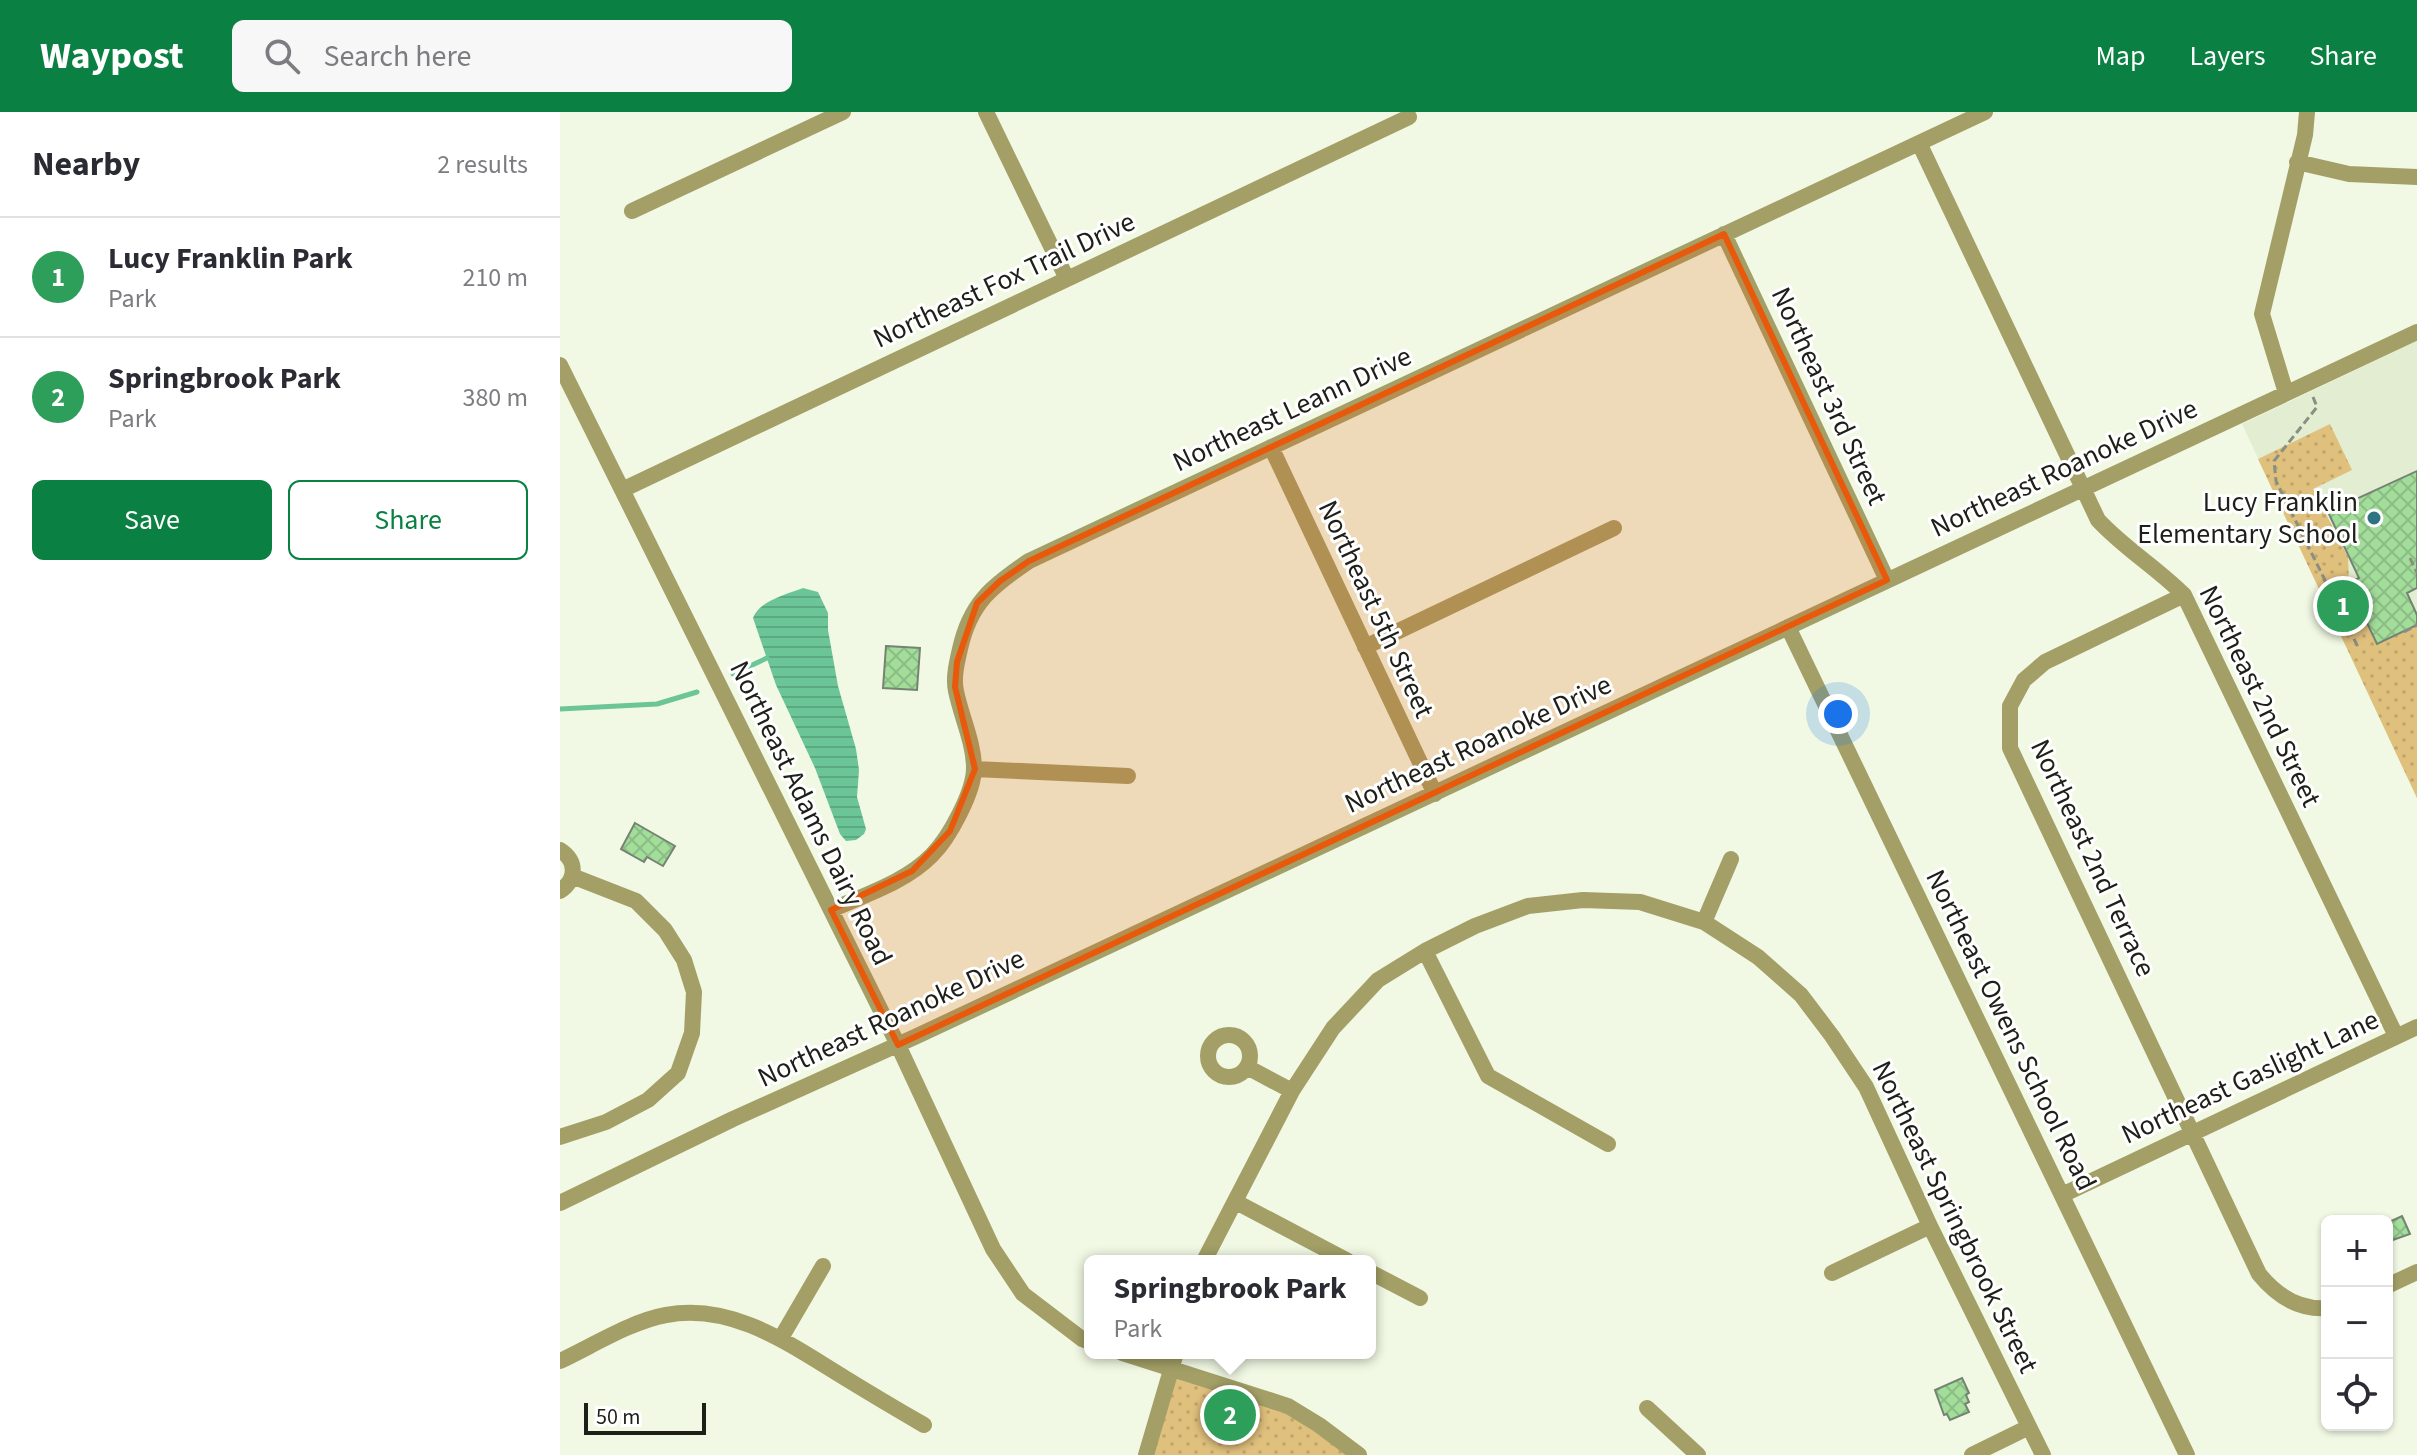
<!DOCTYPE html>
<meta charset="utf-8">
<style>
:root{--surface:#fff;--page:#f7f7f7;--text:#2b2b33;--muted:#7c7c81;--line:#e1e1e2;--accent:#0b8043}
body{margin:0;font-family:"Source Sans 3",sans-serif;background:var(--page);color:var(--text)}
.controls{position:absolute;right:24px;bottom:24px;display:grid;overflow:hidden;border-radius:12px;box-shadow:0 2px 6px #0004}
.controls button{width:72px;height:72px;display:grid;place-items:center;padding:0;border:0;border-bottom:2px solid var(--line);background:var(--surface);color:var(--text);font:40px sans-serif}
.scale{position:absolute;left:24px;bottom:20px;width:122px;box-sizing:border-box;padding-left:8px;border:4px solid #1d1f18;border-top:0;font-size:22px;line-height:28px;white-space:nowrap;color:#1d1f18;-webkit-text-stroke:6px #fff;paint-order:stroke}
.you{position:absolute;left:1278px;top:602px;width:28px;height:28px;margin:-20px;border:6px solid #fff;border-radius:50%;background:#1a73e8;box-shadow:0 0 0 12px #1a73e833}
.badge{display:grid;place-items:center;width:52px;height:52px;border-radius:50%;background:var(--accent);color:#fff;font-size:26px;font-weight:700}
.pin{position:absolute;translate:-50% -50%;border:4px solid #fff;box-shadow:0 2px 8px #0006}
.popup{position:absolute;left:524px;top:1143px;width:292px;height:104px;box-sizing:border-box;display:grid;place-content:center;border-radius:12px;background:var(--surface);filter:drop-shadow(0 2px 6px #0005);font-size:26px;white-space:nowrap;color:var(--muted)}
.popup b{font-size:30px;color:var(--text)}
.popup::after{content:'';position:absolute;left:50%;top:100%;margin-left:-16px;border:16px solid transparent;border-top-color:var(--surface)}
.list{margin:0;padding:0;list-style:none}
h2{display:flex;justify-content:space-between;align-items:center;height:104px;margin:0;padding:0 32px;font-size:34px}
h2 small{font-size:26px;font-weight:400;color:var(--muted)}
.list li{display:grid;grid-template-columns:52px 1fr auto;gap:24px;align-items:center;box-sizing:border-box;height:120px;padding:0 32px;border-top:2px solid var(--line)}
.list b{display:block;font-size:30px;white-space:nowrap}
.list p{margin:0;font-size:26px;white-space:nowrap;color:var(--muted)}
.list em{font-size:26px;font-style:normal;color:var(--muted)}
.actions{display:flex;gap:16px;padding:24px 32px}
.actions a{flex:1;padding:18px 0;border:2px solid var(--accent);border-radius:12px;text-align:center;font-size:28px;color:var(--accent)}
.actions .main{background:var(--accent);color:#fff}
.icon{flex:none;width:44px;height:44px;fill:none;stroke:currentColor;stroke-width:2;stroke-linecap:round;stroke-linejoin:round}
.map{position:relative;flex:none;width:1857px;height:1343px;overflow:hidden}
header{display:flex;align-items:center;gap:48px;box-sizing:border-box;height:112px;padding:0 40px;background:var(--accent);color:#fff}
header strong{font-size:38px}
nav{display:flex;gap:44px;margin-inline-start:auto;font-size:28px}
.search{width:560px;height:72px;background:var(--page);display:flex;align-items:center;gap:20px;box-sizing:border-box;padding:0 28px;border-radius:12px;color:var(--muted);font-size:30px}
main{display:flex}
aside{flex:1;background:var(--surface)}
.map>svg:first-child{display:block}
</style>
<header>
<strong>Waypost</strong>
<div class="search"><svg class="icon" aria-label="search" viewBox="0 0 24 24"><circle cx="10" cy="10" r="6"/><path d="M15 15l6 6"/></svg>Search here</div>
<nav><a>Map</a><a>Layers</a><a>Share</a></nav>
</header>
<main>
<aside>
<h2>Nearby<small>2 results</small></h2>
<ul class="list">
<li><span class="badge" style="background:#2e9e5b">1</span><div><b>Lucy Franklin Park</b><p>Park</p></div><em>210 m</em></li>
<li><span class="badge" style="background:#2e9e5b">2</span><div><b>Springbrook Park</b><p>Park</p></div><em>380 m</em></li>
</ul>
<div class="actions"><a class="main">Save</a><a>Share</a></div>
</aside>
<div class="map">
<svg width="1857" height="1343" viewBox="0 0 1857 1343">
<defs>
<pattern id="park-dots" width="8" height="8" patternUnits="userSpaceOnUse" patternTransform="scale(2)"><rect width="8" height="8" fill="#e0c07d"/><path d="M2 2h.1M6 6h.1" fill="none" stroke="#c0a56b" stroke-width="1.8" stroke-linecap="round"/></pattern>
<pattern id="water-rules" width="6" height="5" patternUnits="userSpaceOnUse" patternTransform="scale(2)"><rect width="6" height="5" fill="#6bc597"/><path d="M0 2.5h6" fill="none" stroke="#5ca981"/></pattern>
<pattern id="building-cross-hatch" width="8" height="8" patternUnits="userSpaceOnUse" patternTransform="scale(2)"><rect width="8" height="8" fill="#a2dd9a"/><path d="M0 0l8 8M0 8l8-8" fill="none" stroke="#8bbd84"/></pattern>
</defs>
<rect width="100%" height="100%" fill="#f1f9e4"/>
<!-- built -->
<path fill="#e3edd1" d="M1857 229V686L1682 312Z"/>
<!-- park -->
<path fill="url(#park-dots)" d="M1770 312 1792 358 1753 377 1788 445 1789 471 1817 532 1857 512V686L1698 347Z
M611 1258 728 1294 799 1343H586Z"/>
<!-- water -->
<path fill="url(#water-rules)" d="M243 476 258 480 268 501V518L278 574 296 637 299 658 297 685 306 717 304 722 296 728 286 729 280 722 255 656 216 573 193 506C199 489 227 482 243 476Z"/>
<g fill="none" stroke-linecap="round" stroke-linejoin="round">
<!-- stream -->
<path stroke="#6bc597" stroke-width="5" d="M173 562 207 546
M0 597 97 592 137 580"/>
</g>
<!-- building -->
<path fill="url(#building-cross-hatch)" stroke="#758373" stroke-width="2" d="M1857 359V476L1847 481 1857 503V513L1817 532 1788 471 1799 466 1768 400Z
M326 534 360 536 357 578 323 576Z
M75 711 115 734 103 754 87 745 84 750 61 737Z
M1842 1104 1850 1122 1827 1130V1111Z
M1402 1266 1409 1281 1406 1283 1409 1290 1405 1292 1409 1300 1390 1308 1387 1302 1384 1303 1375 1278Z"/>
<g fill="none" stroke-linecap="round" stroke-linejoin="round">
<!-- path -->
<path stroke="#8a8f81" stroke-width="3" stroke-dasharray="8 4" stroke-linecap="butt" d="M1753 285 1757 295 1714 349 1716 369 1798 535
M1850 446 1857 461
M1844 520 1857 513"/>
<!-- minor -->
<path stroke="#a39f66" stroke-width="16" d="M426 0 507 167
M1360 33 1538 408C1565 437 1596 455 1624 483L1836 924
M1737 50 1789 62 1857 65
M72 99 283 0
M1164 122 1327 468
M0 253 338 933 433 1137 463 1182 522 1227 530 1230
M1726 281 1702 202 1745 23 1747 0
M711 335 875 682
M62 378 849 5
M1624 483 1485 550 1464 568 1450 594V636L1699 1162C1716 1183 1738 1198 1767 1196
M1228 515 1627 1343
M805 535 1054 416
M415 657 568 664
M0 738C17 749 17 767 0 779
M271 798C304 783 346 770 372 743 389 726 414 680 414 656 414 631 401 604 396 579 393 566 397 550 400 537 410 491 432 474 469 449L1425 0
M1144 810 1171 747
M865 839 928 964 1048 1032
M648 944a21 21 0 1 1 42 0a21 21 0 1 1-42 0Z
M687 955 732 979
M0 1025 46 1010 88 988 118 961 132 921 134 880 124 848 105 818 76 789 12 764
M1502 1083 1857 915
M676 1090 788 1149
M0 1091 173 1007 357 924 1857 220
M644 1149 732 979 773 916 818 868 865 839 915 814 968 794 1023 788 1080 790 1144 810 1198 845 1241 883 1272 924 1306 975 1370 1114 1483 1343
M810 1160 860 1186
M1272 1161 1370 1114
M1827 1174 1857 1160
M221 1226 263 1154
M562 1241 728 1294 759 1313 799 1343
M0 1249C32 1234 72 1209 106 1203 173 1190 232 1234 285 1266 311 1282 338 1298 364 1313
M1087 1296 1138 1343
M586 1343 616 1241
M1412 1343 1469 1315"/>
</g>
<!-- marked area -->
<path fill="#e8590c" fill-opacity="0.2" stroke="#e8590c" stroke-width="6" stroke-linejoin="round" d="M1164 122 1327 468 338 933 271 798 352 759 390 719 415 657 395 575 397 550 417 491 440 469 469 449Z"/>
<!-- markers -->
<circle fill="#307484" stroke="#fff" stroke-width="3" cx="1814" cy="406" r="8"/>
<g text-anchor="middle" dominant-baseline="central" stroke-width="6" stroke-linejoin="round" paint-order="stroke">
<!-- street labels -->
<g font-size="28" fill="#1d1f18" stroke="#fff">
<text transform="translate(444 168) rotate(-25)">Northeast Fox Trail Drive</text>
<text transform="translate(1269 284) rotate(65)">Northeast 3rd Street</text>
<text transform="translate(732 297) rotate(-25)">Northeast Leann Drive</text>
<text transform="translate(1504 356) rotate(-25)">Northeast Roanoke Drive</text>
<text transform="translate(816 497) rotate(65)">Northeast 5th Street</text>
<text transform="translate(1700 584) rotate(64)">Northeast 2nd Street</text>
<text transform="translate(918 632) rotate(-25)">Northeast Roanoke Drive</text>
<text transform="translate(251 701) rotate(64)">Northeast Adams Dairy Road</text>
<text transform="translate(1533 746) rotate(65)">Northeast 2nd Terrace</text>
<text transform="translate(331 906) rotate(-25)">Northeast Roanoke Drive</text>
<text transform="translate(1451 918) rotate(64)">Northeast Owens School Road</text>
<text transform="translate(1690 965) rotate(-25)">Northeast Gaslight Lane</text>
<text transform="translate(1395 1105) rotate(64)">Northeast Springbrook Street</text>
</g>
<!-- poi labels -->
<g font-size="28" fill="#1d1f18" stroke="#fff" text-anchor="end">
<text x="1798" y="390">Lucy Franklin<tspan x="1798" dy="32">Elementary School</tspan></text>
</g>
</g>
</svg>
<div class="controls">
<button>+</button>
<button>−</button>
<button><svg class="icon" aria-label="locate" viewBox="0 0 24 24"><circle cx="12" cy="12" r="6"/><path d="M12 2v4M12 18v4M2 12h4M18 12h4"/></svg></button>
</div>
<div class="scale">50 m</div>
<div class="you"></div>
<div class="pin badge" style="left:1783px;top:494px;background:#2e9e5b">1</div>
<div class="pin badge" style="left:670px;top:1303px;background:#2e9e5b">2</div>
<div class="popup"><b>Springbrook Park</b>Park</div>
</div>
</main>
